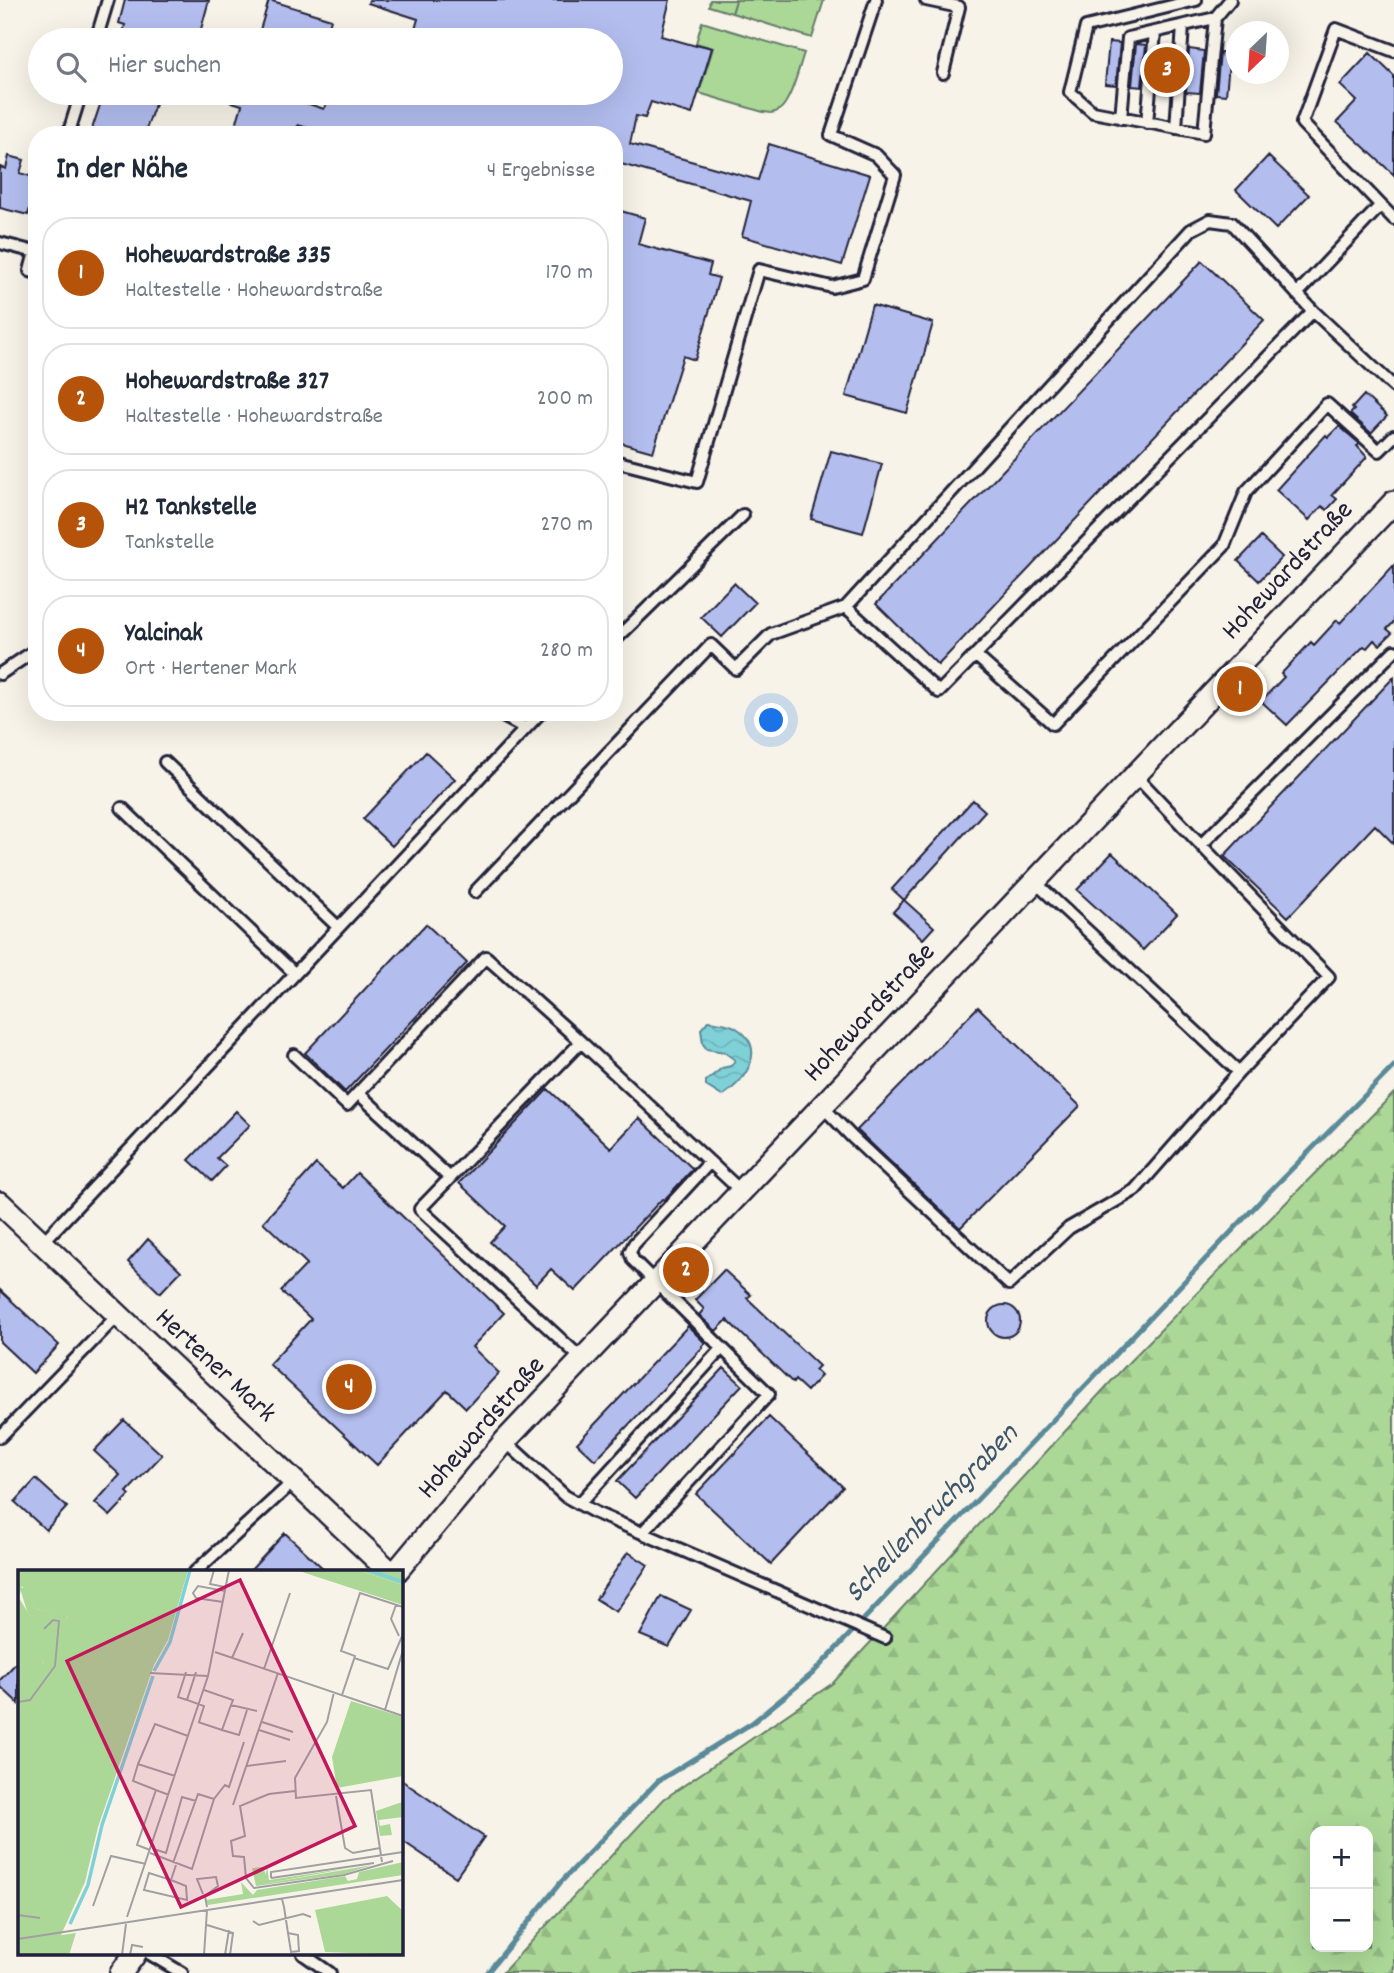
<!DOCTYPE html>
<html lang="de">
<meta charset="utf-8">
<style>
:root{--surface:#fff;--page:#f2f2f3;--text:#1f2937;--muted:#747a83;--line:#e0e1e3;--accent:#b45309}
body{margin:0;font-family:Dekko,sans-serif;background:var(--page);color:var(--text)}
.controls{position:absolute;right:21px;bottom:21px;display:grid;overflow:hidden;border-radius:14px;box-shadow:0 7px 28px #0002}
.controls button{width:63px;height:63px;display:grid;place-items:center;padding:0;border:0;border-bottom:2px solid var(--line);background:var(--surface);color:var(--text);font:35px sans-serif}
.compass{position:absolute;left:1226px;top:21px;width:63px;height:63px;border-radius:50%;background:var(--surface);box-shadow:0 7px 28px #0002;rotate:205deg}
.you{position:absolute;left:772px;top:721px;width:24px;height:24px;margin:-18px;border:5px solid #fff;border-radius:50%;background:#1a73e8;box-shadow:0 0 0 10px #1a73e833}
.badge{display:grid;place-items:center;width:46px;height:46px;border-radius:50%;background:var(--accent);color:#fff;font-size:23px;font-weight:700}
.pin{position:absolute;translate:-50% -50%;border:4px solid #fff;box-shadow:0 2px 7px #0006}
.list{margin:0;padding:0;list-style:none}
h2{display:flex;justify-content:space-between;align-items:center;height:91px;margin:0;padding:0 28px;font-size:30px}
h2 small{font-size:23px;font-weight:400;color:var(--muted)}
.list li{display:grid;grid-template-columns:46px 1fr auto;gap:21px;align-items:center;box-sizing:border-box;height:112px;margin:0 14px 14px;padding:0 14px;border:2px solid var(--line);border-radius:28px}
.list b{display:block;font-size:26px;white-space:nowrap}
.list p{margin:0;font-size:23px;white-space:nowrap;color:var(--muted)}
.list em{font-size:23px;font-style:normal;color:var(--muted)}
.icon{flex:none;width:38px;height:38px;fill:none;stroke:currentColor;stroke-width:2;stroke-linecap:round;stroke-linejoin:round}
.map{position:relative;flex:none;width:1394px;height:1973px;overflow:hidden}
.search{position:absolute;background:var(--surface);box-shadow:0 7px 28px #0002;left:28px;top:28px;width:595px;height:77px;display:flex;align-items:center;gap:18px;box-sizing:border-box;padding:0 24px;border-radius:38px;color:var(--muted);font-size:26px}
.panel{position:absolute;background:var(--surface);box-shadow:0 7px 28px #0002;left:28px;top:126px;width:595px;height:595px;border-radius:28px}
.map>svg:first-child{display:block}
</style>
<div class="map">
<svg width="1394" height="1973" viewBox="0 0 1394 1973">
<defs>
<pattern id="forest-firs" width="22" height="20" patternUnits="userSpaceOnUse" patternTransform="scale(1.75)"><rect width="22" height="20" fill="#abd897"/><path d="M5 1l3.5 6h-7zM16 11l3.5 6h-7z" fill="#93b983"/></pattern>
<pattern id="water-waves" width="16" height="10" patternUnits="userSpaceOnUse" patternTransform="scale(1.75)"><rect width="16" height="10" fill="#7fd0d7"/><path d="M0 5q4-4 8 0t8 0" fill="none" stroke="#6db2b9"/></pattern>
</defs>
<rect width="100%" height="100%" fill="#f7f3e8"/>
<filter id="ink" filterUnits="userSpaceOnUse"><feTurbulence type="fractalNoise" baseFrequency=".0143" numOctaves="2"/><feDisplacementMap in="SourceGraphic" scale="14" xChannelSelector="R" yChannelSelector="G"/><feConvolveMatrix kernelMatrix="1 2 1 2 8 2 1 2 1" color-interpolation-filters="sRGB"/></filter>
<g filter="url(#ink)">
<!-- grass -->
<path fill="#abd897" stroke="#667d69" stroke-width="2" d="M736 0H824L812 38 732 13Z
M702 22 804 53C799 67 791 102 779 110 774 114 769 113 763 112L699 93 713 48 696 43Z"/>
<!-- forest -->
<path fill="url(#forest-firs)" stroke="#667d69" stroke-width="2" fill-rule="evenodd" d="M710 0H736L732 13 709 6Z
M1394 1093V1973H502L664 1799 833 1683 1130 1361ZM1315 1831H1368V1947H1315Z"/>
<!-- water -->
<path fill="url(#water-waves)" stroke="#5a8a99" stroke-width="2" d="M708 1021C717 1022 727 1023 735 1027 769 1048 746 1080 722 1096L706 1086V1081L722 1068 731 1066 735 1060 724 1052 707 1049 703 1044 701 1029Z"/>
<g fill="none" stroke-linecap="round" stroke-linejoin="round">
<!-- stream -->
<path stroke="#5a8a99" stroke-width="5" d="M487 1973 561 1882 658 1781 752 1723 812 1674 1270 1191 1394 1066"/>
</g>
<!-- building -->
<path fill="#b3beef" stroke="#22223b" stroke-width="2" d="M125 0H209L198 40H121L125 25 119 23Z
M269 0 331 19 325 40H257Z
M369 0H670L661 36 696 46V44L712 48 692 114 651 102 645 118 636 116 630 144 758 180 769 144 870 175 842 265 742 236 751 201 614 162V135H331L298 125 295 135H233L242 105 215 97 216 93H309L306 103 324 109 331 93H611V40H412L418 19 368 3Z
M1109 42 1120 43 1116 85 1105 84Z
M1136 44 1146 45 1142 87 1132 86Z
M1162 47 1174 48 1171 90 1158 89Z
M1189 49 1204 51 1200 93 1186 92Z
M1220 52 1230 53 1226 95 1216 94Z
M1370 53 1394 76V175L1337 122 1357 101 1340 85Z
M104 93H159L144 135H90Z
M9 156 24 160 20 173 37 178V184L28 215 0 208V167L6 169Z
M1268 156 1309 195 1276 229 1236 190Z
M614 209 645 218 638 244 711 264 708 275 719 278 695 360 683 356 653 452 614 441V325L621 301 614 299Z
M1202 261 1264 320 938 665 876 604Z
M872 305 933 323 907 413 846 396Z
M1364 395 1387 416 1371 433 1350 414 1354 410 1352 408Z
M1339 426 1360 444 1357 446 1367 457 1332 495 1337 499 1327 510 1322 506 1309 520 1276 490 1326 435 1328 437Z
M831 451 882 464 863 533 811 519Z
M1261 537 1282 557 1259 581 1238 561Z
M1394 565V622L1387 629 1392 633 1380 645 1374 640 1367 648 1364 646 1287 725 1261 701 1284 677 1281 674 1311 642 1314 645 1337 620 1340 623Z
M734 583 755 603 722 637 701 617Z
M1394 677V844L1375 825 1288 917 1224 856Z
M426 752 455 779 392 846 363 819Z
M973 800 985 811 904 900 892 889Z
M1112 853 1177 914 1143 950 1077 890Z
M904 900 934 927 923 939 893 912Z
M426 924 467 963 345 1092 305 1053Z
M978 1007 1080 1106 960 1228 857 1130Z
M548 1089 611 1148 639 1118 693 1169 664 1200 662 1199 575 1291 551 1269 536 1285 490 1242 505 1226 459 1183Z
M236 1111 250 1125 217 1158 226 1166 212 1181 189 1160Z
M316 1164 343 1188 357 1173 504 1313 472 1347 499 1373 466 1408 447 1390 377 1465 269 1364 311 1319 281 1291 307 1264 263 1222Z
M148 1239 181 1271 160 1293 128 1262Z
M724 1270 751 1295 747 1298 819 1366 815 1370 821 1376 807 1391 795 1380 793 1383 727 1320 716 1331 699 1315 704 1309 695 1300Z
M0 1290 59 1345 33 1373 0 1342Z
M988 1321a16 16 0 1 1 32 0a16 16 0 1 1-32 0Z
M688 1326 705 1343 702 1346 703 1347 595 1460 577 1443Z
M724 1368 742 1385 635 1498 617 1481Z
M769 1417 843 1487 771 1564 696 1494Z
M124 1420 162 1455 127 1492 130 1495 110 1516 95 1503 120 1475 94 1451Z
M36 1479 67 1507 46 1530 15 1502Z
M285 1533 327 1572H249Z
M628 1552 648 1565 616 1612 596 1599Z
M661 1596 691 1610 669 1647 640 1635Z
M19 1660V1704L0 1686V1680Z
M401 1780 484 1837 456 1877 401 1840Z"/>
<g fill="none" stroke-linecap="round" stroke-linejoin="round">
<defs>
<path id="service" d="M926 0 959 7 943 73
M1196 0 1086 27 1070 92 1093 112 1204 133 1215 18
M96 40 108 0
M1394 51 1336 29 1302 123 1394 219
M1121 118 1128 38 1215 18 1230 0
M1147 123 1155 32
M1176 128 1183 26
M68 135 81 93
M0 243 35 252 30 271 37 273
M1297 294 1380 206
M614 461 697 482 759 270 832 287 863 279 895 175 876 155 831 135 876 0
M846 607 939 692 1313 311
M614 641 743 515
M975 655 1053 724 1224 546 1246 492 1327 404 1379 451 1394 436
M0 674 37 649
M495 712 525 728
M165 762 338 927
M1135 775 1201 845 1394 651
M122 808 294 973
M1034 881 1239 1072 1329 977 1201 845
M475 892 711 645 736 669 771 634 846 607 1191 230 1210 220 1232 223 1313 311 1394 387
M581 1042 742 1192
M294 1055 347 1105 358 1093 450 1178 420 1209 582 1359
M358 1093 486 957 581 1042 450 1178
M822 1106 852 1137 1009 1284 1069 1228 1135 1190 1239 1072
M42 1243 541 712
M0 1437 118 1315
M505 1441 565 1496 596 1513 885 1638
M579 1504 722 1348 633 1260 630 1252 634 1244 710 1162
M643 1532 769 1394 722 1348
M195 1572 294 1481
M150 1954 182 1973
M303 1954 330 1973"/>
<path id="minor" d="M0 1203 390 1572
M396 1572 505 1441 1394 502
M121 1973 135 1954"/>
</defs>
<!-- service casing -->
<use href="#service" stroke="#22223b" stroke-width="16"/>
<!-- minor casing -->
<use href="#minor" stroke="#22223b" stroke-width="26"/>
<!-- service -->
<use href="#service" stroke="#f7f3e8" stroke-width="10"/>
<!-- minor -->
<use href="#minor" stroke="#f7f3e8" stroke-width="21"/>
</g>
</g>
<g text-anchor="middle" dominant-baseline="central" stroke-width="7" stroke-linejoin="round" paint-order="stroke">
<!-- street labels -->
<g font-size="28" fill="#22223b" stroke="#f7f3e8">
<text transform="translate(1289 572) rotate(-47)">Hohewardstraße</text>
<text transform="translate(871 1014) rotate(-47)">Hohewardstraße</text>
<text transform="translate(214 1367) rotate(43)">Hertener Mark</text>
<text transform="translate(483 1429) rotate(-49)">Hohewardstraße</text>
</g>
<!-- water labels -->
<g font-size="30" font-style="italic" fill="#3e566a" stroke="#f7f3e8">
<text transform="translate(933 1515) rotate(-46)">Schellenbruchgraben</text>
</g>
</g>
<!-- overview -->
<g transform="translate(18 1570)">
<rect width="385" height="385" fill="#f7f3e8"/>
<path d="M2 18H7L18 39 50 45 42 67 25 94ZM333 131 385 147V206L319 218 314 187ZM384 232 385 247 361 250 362 256 372 254 374 265 362 266 358 241ZM385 292V305L190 335 188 330 225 324 223 312 235 325 239 320 327 306 330 311 339 309 341 302ZM354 295 326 304 238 316 234 298 245 297 251 313Z" fill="#abd897"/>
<path d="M0 0H170L150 70 136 95 80 257 67 312 43 365 58 363 51 385H0ZM4 16 18 39 50 46 25 94 15 51 1 28ZM339 0H385V15ZM249 296 251 310 331 298 251 313 247 311ZM369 326 385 341V385L307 382 297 340Z" fill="#abd897" fill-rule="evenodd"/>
<path d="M278 0H339L385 15V35Z" fill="#abd897"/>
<path fill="none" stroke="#7fd0d7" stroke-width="3.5" d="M350 0 385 12M136 101 152 72 172 0M52 354 70 315 84 255 135 106"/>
<path fill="none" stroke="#a29fa3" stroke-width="2" d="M196 0 192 14 207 17M205 32 178 28 175 23 180 16 207 21M378 35 373 49 381 66M197 82 385 146M214 88 225 63M336 88 370 99 385 64M246 99 272 23M168 102 160 127 169 130M178 102 169 130 186 136 181 152M132 103 190 106M186 120 215 130 213 135 239 141M316 122 309 152 277 208 278 228 353 220 364 292M324 125 337 86 323 81 342 23 385 37M0 132 12 130 37 96 41 51 35 50 26 59M213 135 204 160 221 165 229 140M367 140 385 80M180 152 204 160M244 152 275 162M241 160 272 170M120 194 137 154 170 166M229 196 268 191M138 220 115 211 120 194 157 206M277 221 251 224 222 236 227 266 213 271 215 286 226 287 228 308 236 318 326 305 375 291M318 226 327 278 335 283 362 278M215 235 260 103M132 280 119 275 138 220 151 225M132 283 174 299 196 229 207 215 211 217 226 172M137 284 139 280 148 283 164 227 178 231M155 293 180 224 196 229M253 308V302L385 282M253 308 356 293M153 310 168 316 169 330 126 320 131 303 153 310 158 295M185 324 179 309 198 307 200 316 187 326 189 337M264 329 266 337 270 363 273 382 281 381 280 365 270 363M75 336 93 286 128 294M0 345 22 348M109 347 190 106 211 0M235 351 241 355 285 344 293 347M189 355 215 363 212 385M0 369 385 310M104 385 108 354M112 385 114 375 125 377M186 385 189 340M207 385 211 360"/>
<path fill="#c2185b" fill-opacity="0.15" stroke="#c2185b" stroke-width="3.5" d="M222 10 337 256 163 337 49 91Z"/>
<rect width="385" height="385" fill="none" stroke="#22223b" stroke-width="3.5"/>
</g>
</svg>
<div class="controls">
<button>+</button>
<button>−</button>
</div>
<svg class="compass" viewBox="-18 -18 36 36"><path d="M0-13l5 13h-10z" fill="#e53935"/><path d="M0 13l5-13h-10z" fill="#747a83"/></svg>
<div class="you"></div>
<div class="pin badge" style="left:1240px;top:689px">1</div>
<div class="pin badge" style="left:686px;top:1270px">2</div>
<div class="pin badge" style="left:1167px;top:70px">3</div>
<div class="pin badge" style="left:349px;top:1387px">4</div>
<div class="search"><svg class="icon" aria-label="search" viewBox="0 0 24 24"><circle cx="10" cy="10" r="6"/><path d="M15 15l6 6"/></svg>Hier suchen</div>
<section class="panel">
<h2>In der Nähe<small>4 Ergebnisse</small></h2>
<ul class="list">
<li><span class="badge">1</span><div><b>Hohewardstraße 335</b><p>Haltestelle · Hohewardstraße</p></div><em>170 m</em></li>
<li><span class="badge">2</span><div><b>Hohewardstraße 327</b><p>Haltestelle · Hohewardstraße</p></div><em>200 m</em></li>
<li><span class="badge">3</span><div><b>H2 Tankstelle</b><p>Tankstelle</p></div><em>270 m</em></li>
<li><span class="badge">4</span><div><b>Yalcinak</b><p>Ort · Hertener Mark</p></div><em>280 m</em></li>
</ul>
</section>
</div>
